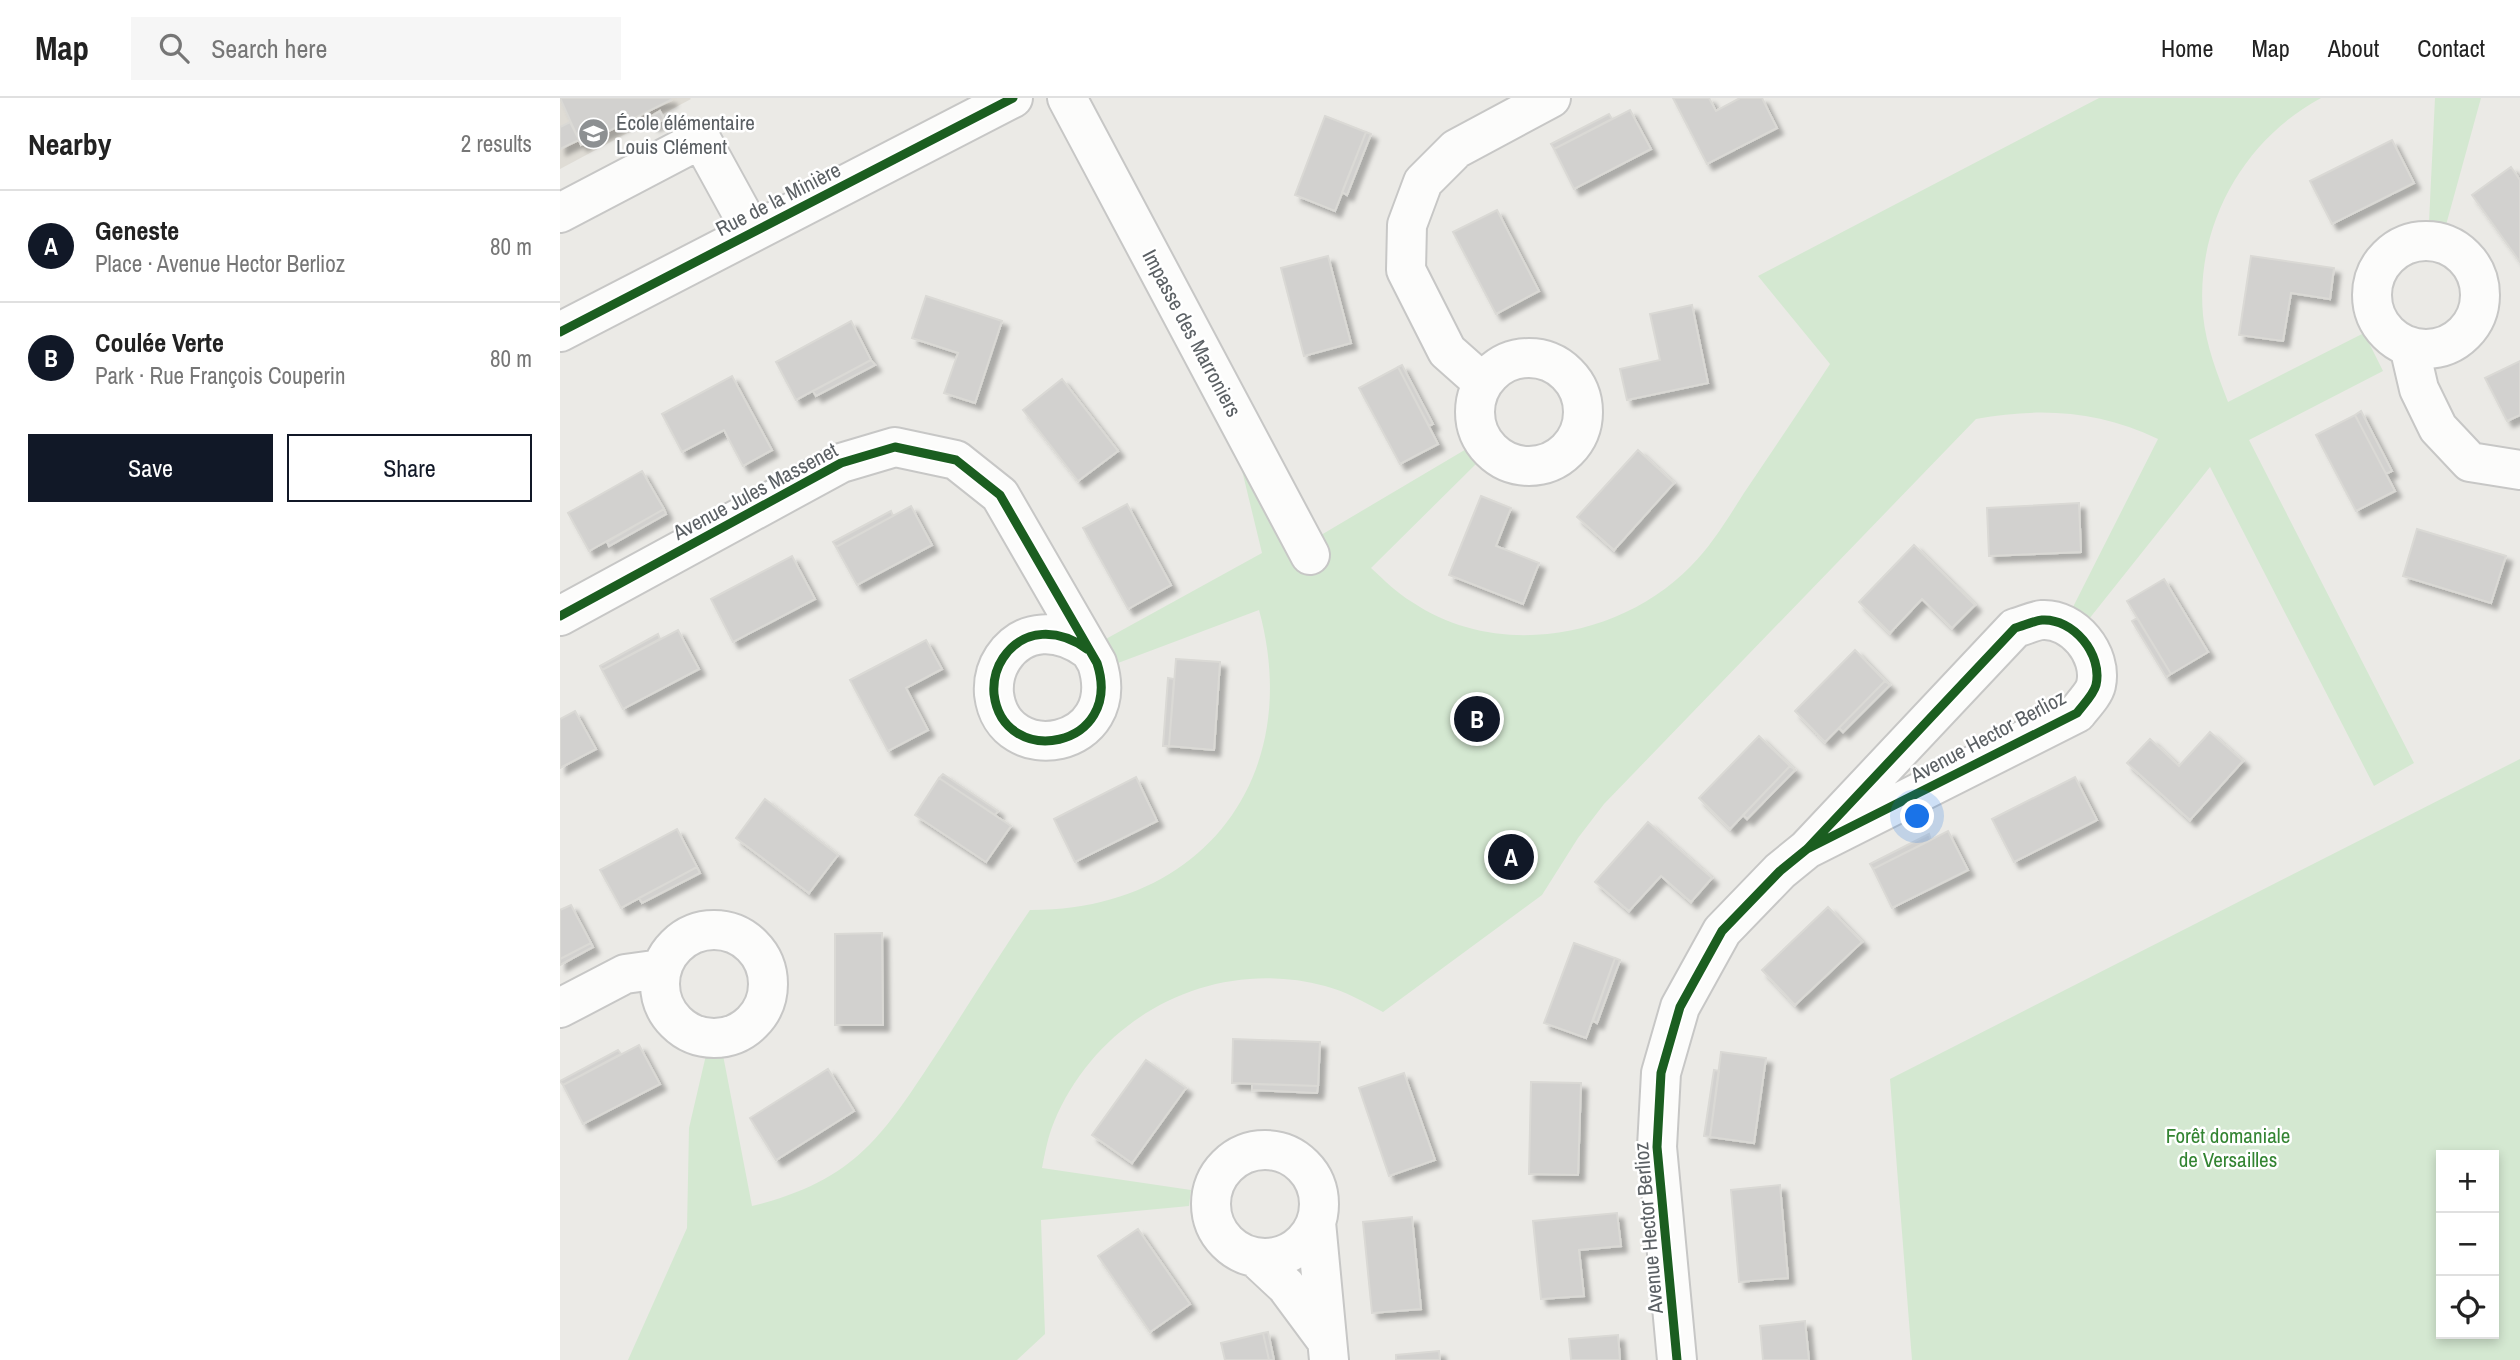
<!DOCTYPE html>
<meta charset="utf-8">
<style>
:root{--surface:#fff;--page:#f6f6f6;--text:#222;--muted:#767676;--line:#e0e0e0;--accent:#111827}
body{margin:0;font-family:"Archivo Narrow",sans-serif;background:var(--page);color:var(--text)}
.controls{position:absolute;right:21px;bottom:21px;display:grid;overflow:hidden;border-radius:0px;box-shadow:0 4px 10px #0003}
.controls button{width:63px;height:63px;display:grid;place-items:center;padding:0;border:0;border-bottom:2px solid var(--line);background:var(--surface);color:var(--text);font:35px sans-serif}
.you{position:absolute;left:1358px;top:719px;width:24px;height:24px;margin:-18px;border:5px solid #fff;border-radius:50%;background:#1a73e8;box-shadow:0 0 0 10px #1a73e833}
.badge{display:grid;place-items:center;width:46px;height:46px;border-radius:50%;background:var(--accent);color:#fff;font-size:23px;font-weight:700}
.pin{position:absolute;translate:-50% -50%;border:4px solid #fff;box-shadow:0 2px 7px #0006}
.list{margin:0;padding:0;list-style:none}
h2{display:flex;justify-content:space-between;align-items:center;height:91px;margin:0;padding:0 28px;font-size:30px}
h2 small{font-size:23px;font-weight:400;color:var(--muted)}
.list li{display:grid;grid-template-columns:46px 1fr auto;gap:21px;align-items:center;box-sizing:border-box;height:112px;padding:0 28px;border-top:2px solid var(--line)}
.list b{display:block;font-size:26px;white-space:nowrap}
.list p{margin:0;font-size:23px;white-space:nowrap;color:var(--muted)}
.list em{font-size:23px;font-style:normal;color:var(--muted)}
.actions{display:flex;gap:14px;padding:21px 28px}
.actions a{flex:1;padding:16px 0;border:2px solid var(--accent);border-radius:0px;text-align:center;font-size:24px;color:var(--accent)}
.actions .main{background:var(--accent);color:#fff}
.icon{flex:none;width:38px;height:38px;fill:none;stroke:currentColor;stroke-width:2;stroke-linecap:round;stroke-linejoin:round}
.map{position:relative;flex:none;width:1960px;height:1262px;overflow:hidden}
header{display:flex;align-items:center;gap:42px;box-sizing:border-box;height:98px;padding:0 35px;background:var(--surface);border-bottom:2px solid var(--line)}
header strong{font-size:33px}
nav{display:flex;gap:38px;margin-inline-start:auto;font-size:24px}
.search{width:490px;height:63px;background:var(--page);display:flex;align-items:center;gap:18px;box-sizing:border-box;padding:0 24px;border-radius:0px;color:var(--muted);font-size:26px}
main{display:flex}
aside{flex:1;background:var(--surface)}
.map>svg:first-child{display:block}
</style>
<header>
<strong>Map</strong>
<div class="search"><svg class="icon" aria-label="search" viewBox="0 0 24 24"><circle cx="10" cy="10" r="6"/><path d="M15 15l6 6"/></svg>Search here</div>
<nav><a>Home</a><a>Map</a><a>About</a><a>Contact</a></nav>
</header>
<main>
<aside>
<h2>Nearby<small>2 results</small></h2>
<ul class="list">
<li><span class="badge">A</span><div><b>Geneste</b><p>Place · Avenue Hector Berlioz</p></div><em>80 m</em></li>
<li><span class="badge">B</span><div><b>Coulée Verte</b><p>Park · Rue François Couperin</p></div><em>80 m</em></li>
</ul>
<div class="actions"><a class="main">Save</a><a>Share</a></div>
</aside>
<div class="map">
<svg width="1960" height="1262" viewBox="0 0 1960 1262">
<defs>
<filter id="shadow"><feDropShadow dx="6" dy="6" stdDeviation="2" flood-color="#0004"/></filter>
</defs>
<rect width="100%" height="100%" fill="#ebeae6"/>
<!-- education -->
<path fill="#dfdcd5" d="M0 0H130L131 1 0 71Z"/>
<!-- green -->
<path fill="#d4e8d1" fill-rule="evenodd" d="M1539 0H1761C1683 42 1635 128 1643 217 1646 248 1657 275 1668 304L1804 235 1823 273 1689 342 1854 665 1814 688 1650 369 1529 521 1513 509 1598 341C1539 313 1481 309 1416 321L1044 706 1018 740 982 797 823 914C804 904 785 893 765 888 653 858 538 918 494 1024 488 1038 485 1055 482 1070L631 1092 629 1108 481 1122 485 1236 457 1262H68L127 1130 129 1030 146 957H163L192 1108C300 1082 326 1032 383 946 412 901 440 856 470 812 642 813 745 679 699 512L558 565 544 542 702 455 673 335 756 440 908 350 919 363 811 470C824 482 837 495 852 504 938 562 1061 540 1131 468 1152 447 1168 420 1184 395 1213 352 1242 309 1270 266L1198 178Z
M1875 0H1921L1886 127 1869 124Z
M1960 661V1262H1352L1330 981ZM1881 1057H1934V1236H1881Z"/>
<!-- building -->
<path fill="#d2d1cf" stroke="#dad9d5" stroke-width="2" filter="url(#shadow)" d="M0 0H110L111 2 21 47Z
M1113 0H1149L1156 13 1180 0H1202L1217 30 1147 66Z
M1070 12 1091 51 1014 91 994 51Z
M100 13 104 21 93 27 90 19Z
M1049 16 1052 21 994 51 991 46Z
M765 18 806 34 775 113 735 97Z
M10 24 19 42 0 51V29Z
M806 34 811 36 787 97 782 94Z
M1832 42 1854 85 1772 126 1750 83Z
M1951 69 1960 82V164L1912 97Z
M937 112 979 193 936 216 893 134Z
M768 158 791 245 744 258 721 170Z
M1691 158 1774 170 1770 201 1731 195 1723 243 1679 237Z
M366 198 442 223 415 305 384 295 398 255 352 240Z
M1132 207 1148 285 1067 302 1060 271 1100 262 1090 216Z
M291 223 311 262 236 302 216 264Z
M311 262 315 267 256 298 253 293Z
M1960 263V317L1947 323 1925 280Z
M842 267 873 326 869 328 838 269Z
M838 269 878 346 840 366 799 290Z
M172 278 212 352 183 368 164 332 122 354 102 316Z
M502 281 558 353 518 383 463 312Z
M1801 313 1832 373 1826 376 1795 317Z
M1795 317 1835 393 1796 413 1756 337Z
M1078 352 1114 385 1054 452 1017 419Z
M82 373 104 411 29 453 8 415Z
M921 398 951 410 936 448 979 465 963 506 889 477Z
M1519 405 1521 454 1429 458 1427 410Z
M567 406 611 487 568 511 523 430Z
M351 408 372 447 297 487 276 449Z
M104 411 106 416 49 448 47 444Z
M331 413 333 418 276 449 273 444Z
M1857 431 1946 458 1931 505 1843 478Z
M1354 447 1415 507 1392 530 1362 501 1330 535 1299 504Z
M232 458 255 501 173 544 151 501Z
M1604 481 1648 554 1611 576 1567 503Z
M1577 520 1611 576 1606 579 1572 523Z
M118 532 139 571 63 611 42 572Z
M98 536 100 541 42 572 40 568Z
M366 542 382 571 346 590 368 632 328 653 290 582Z
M1295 552 1325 583 1265 644 1235 613Z
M616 561 660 564 654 652 609 648Z
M608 580 614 581 609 648H603Z
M1325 583 1330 587 1283 634 1279 630Z
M15 613 36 651 0 670V621Z
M1650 634 1683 663 1630 722 1567 665 1590 641 1619 668Z
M1199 638 1230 668 1170 731 1139 700Z
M1230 668 1235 672 1187 721 1183 717Z
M383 676 438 713 435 717 379 680Z
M576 679 597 723 515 764 494 721Z
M1515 679 1537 722 1454 764 1432 721Z
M379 680 451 728 426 764 355 717Z
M205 701 278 757 249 795 176 740Z
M1088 724 1152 780 1131 804 1101 778 1069 813 1035 784Z
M117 731 137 769 61 810 40 772Z
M1388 733 1408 772 1332 810 1313 771Z
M1369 736 1371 742 1313 771 1310 766Z
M951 742 968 758 950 776 933 759Z
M137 769 140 775 82 805 79 800Z
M11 807 31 845 0 861V812Z
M1268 809 1302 844 1235 907 1202 872Z
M322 835 323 927H275V836Z
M31 845 33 849 0 867V861Z
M1014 845 1055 860 1026 940 984 925Z
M1055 860 1060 862 1037 925 1033 923Z
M673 941 760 944 758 988 672 985Z
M79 947 100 986 23 1026 3 987Z
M58 952 61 956 3 987 0 983Z
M1161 954 1206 960 1194 1045 1150 1039Z
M586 962 626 990 572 1065 532 1037Z
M268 971 294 1013 216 1062 190 1020Z
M1154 972 1159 973 1150 1039 1144 1038Z
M844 975 875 1062 829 1078 799 990Z
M971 984 1021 985 1018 1077 969 1076Z
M692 986 758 988 757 995 692 992Z
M1220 1087 1228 1180 1179 1184 1171 1092Z
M1057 1115 1061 1148 1019 1152 1024 1198 981 1201 973 1123Z
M852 1119 861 1211 812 1215 803 1124Z
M578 1131 630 1206 590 1234 538 1158Z
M1245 1223 1249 1262H1203L1200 1228Z
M708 1234 714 1262H709L703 1235Z
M703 1235 709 1262H665L661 1245Z
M1058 1237 1060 1262H1011L1009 1241Z
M879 1253 880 1262H836V1257Z"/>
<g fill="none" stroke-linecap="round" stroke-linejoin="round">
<defs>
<path id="minor" d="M507 0 750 457
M0 115 141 41 192 134
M1812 197a54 54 0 1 1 108 0a54 54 0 1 1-108 0Z
M0 234 453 0
M1849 248 1859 291 1878 330 1910 364 1960 372
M915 314a54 54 0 1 1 108 0a54 54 0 1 1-108 0Z
M923 285 887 253 846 172 847 127 863 84 896 51 991 0
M0 518 281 365 335 349 396 362 440 397 537 565C565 651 443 672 434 596 433 583 435 572 443 560 464 529 499 531 527 551
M100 886a54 54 0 1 1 108 0a54 54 0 1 1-108 0Z
M0 910 65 876 101 871
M651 1106a54 54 0 1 1 108 0a54 54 0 1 1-108 0Z
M756 1124 769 1262
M696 1160 726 1188 766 1242
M1117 1262 1097 1049 1101 975 1120 909 1162 833 1220 773 1247 751 1455 530C1463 528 1473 523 1482 522 1513 520 1543 556 1536 587 1534 596 1523 607 1517 615L1247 751"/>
</defs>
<!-- minor casing -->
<use href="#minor" stroke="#c7c7c6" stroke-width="42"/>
<!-- minor -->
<use href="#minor" stroke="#fcfcfb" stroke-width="38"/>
<defs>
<path id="cycleway" d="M0 234 453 0
M0 518 281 365 335 349 396 362 440 397 537 565C565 651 443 672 434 596 433 583 435 572 443 560 464 529 499 531 527 551
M1117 1262 1097 1049 1101 975 1120 909 1162 833 1220 773 1247 751 1455 530C1463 528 1473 523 1482 522 1513 520 1543 556 1536 587 1534 596 1523 607 1517 615L1247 751"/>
</defs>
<!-- cycleway casing -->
<use href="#cycleway" stroke="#fff" stroke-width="13"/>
<!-- cycleway -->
<use href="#cycleway" stroke="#1b5e20" stroke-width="9"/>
</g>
<!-- icons -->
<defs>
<symbol id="school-disc" viewBox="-11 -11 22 22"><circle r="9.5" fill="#8d9092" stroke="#fff"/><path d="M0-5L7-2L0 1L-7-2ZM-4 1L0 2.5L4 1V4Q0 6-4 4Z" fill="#fff"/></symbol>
</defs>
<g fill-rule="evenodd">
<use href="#school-disc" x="16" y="18" width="35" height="35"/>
</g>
<g text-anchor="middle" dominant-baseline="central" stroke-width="5" stroke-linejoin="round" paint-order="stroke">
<!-- poi labels -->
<g font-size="21" fill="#5b6064" stroke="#fff" text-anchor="start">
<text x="56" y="24">École élémentaire<tspan x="56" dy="24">Louis Clément</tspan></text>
</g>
<!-- street labels -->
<g font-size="21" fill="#5b6064" stroke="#fff">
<text transform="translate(218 101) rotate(-27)">Rue de la Minière</text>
<text transform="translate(632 235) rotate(62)">Impasse des Marroniers</text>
<text transform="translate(195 393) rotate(-28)">Avenue Jules Massenet</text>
<text transform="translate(1428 638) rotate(-28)">Avenue Hector Berlioz</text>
<text transform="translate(1088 1130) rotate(-95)">Avenue Hector Berlioz</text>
</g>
<!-- park labels -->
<g font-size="21" fill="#338432" stroke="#fff">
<text x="1668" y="1037">Forêt domaniale<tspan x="1668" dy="24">de Versailles</tspan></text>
</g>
</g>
</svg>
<div class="controls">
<button>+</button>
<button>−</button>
<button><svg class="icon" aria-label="locate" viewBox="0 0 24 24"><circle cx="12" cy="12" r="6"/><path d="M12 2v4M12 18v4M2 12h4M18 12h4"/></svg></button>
</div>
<div class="you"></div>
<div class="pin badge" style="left:951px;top:759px">A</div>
<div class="pin badge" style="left:917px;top:621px">B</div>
</div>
</main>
